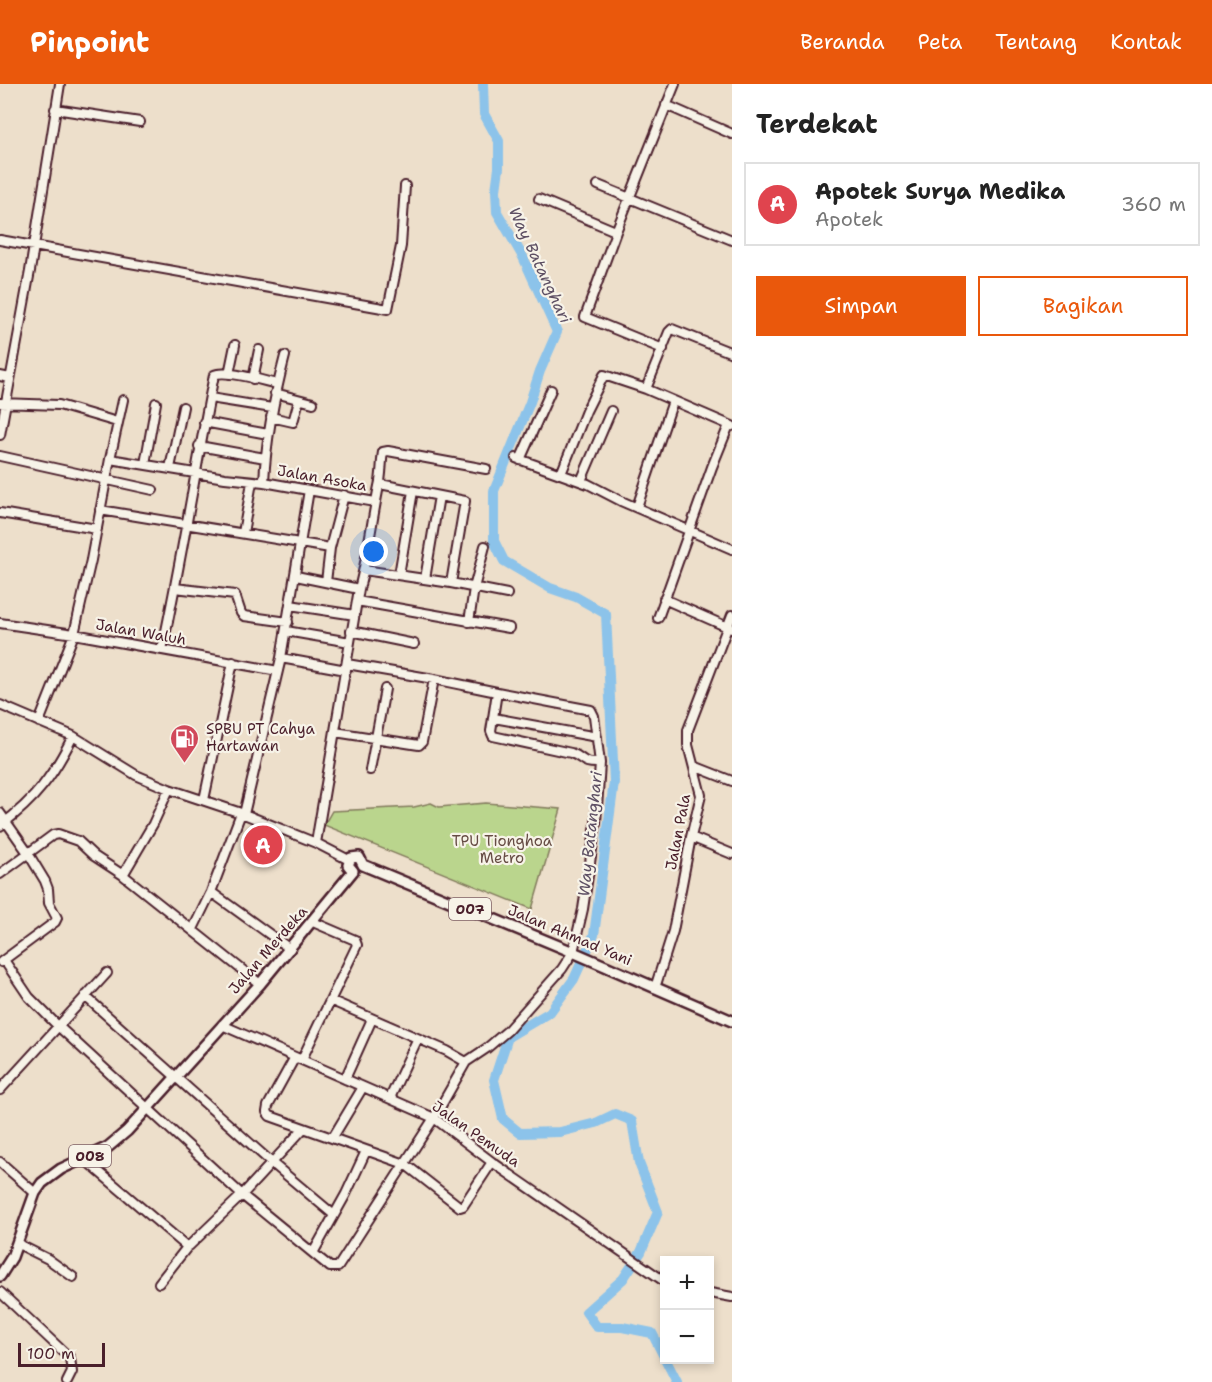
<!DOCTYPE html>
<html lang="id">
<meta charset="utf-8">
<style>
:root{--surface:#fff;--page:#f6f6f6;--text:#222;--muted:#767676;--line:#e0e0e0;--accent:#ea580c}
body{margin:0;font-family:"Shantell Sans",sans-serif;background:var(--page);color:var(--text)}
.controls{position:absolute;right:18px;bottom:18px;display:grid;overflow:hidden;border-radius:0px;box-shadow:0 3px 9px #0003}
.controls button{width:54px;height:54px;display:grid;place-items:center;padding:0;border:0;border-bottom:2px solid var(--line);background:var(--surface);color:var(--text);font:30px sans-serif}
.scale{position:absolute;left:18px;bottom:15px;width:87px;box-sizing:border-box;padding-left:6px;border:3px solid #4a1f2b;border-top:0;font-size:16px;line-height:21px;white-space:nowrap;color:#4a1f2b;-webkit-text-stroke:4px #f7f3e8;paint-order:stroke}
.you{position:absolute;left:374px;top:468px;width:21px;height:21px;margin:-15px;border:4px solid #fff;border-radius:50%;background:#1a73e8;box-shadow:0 0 0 9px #1a73e833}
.badge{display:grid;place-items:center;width:39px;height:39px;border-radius:50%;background:var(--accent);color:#fff;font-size:20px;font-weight:700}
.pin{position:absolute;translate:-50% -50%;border:3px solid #fff;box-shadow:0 2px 6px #0006}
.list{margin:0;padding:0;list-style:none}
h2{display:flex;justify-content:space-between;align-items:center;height:78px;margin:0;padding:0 24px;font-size:26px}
h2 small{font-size:20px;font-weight:400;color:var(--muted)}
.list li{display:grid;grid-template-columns:39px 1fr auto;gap:18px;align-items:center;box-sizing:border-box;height:84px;margin:0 12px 12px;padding:0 12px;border:2px solid var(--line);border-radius:0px}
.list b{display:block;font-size:22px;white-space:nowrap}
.list p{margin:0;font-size:20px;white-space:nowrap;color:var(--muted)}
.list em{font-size:20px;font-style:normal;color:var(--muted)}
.actions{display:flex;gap:12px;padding:18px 24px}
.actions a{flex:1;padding:14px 0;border:2px solid var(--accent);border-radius:0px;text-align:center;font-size:21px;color:var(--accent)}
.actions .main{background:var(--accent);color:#fff}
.map{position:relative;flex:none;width:732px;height:1298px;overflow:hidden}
header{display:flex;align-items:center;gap:36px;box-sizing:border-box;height:84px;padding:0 30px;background:var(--accent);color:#fff}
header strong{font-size:28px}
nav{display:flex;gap:33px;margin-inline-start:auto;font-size:21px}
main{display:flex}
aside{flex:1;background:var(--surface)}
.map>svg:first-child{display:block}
</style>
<header>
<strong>Pinpoint</strong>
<nav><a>Beranda</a><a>Peta</a><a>Tentang</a><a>Kontak</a></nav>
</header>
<main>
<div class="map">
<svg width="732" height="1298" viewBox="0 0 732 1298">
<rect width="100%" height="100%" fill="#eddfcb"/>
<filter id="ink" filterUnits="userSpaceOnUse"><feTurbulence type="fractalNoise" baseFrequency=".0167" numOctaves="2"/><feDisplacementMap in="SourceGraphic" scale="12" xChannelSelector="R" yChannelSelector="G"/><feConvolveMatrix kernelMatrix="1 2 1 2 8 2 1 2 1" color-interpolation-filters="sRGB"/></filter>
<g filter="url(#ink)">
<!-- green -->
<path fill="#bad58d" stroke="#827a5c" stroke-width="1.5" d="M431 719 439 723 486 719 561 725 532 825 324 741 332 727 414 723Z"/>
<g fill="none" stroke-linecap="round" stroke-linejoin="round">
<!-- river -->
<path stroke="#8cc3ea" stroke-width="10" d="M483 0 484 30 499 57V84L496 106 497 128 523 173 557 248 540 287 530 318 494 407V457L504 477 550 504 576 513 606 530 614 698 594 851 574 895 550 928 508 953 494 996 503 1035 520 1049 560 1048 596 1039 615 1030 632 1037 639 1079 658 1128 641 1168 623 1195 586 1228 597 1243H622L652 1249 677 1298"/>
<defs>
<path id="minor" d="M666 21 732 50
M55 25 140 38
M598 101 732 156
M539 115 613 146 617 145 675 0
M617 145 585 233 663 265
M0 156 388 225 401 162 405 102
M229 290 235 261
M0 292 10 294
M253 295 259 266
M646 305 669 248 672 245 732 269
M275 309 313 319
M210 314 272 324
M0 319 59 321 117 338
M271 333 293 338 299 316
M204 338 268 350
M0 351 30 187 60 0
M199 362 265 374
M0 372 153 406
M516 374 588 400 621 417 732 465
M110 375 123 316
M520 376 551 306
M145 380 156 319
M170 384 183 323
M561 390 586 327 604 291 646 305 732 342
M581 397 611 327
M264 398C266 355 274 314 285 272
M380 400 465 417 451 499
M637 423 673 317
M100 426 330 464
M0 429 97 445
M243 449 252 398
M364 486 451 499 507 510
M399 491 413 407
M296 492 359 505
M425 495 439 412
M326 498 330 464 344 411
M175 504 235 511 241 529 244 532 288 538
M664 515 732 545
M357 517 509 544
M290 521 355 531
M658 534 712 383 729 341
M469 538 474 504 485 462
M0 539 74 550 278 587
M286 547 350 558
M351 547 414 560
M162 566C182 474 196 382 214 291 226 285 263 297 277 300
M281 574 346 586
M347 580 434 595 497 608 491 647 493 652 571 669C585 674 580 680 600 679
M0 621 73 652 136 691 169 705 244 730 316 759 349 776
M494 634 597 653
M39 638 74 550 91 476 110 375 225 394 264 398 375 418
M335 648 419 661 422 658 434 595
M694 682 732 697
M370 686 385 605
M204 716 233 578
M0 729 28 769 45 797 48 805 49 819 57 834 55 838 1 878
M244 730 281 574 309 406
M0 742C36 715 53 692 73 652
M691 753 732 770
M316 759 359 505C368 471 372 436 379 402 382 391 381 379 383 368L388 367 486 385
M0 790 53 751 58 750 78 757 94 772 123 791 260 900
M123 791 153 740 169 705
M211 808 290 865
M193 845 211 808 241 729
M4 876 29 913 58 942 242 1111 330 1183H338L434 1034 466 978 487 964 507 947 562 885 573 868 583 825 596 739 600 679 594 632 591 626 497 608
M655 904 673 847 691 753 701 711 688 661V646L732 531
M85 912 272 1079 334 1131
M332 917 447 967 466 978
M222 941 434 1034 492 1078 664 1197
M295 973 268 1022 267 1028 270 1032 405 1080 460 1123 463 1122 492 1078
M302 975 357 861 355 856 313 838
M345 995 372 935
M0 1006 107 889
M390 1014 417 956
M333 1053 363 1003
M84 1075 185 1161 189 1162 242 1111 303 1045
M0 1078 35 1109
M18 1160 48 1175 73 1193
M313 1169 346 1110 366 1067
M159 1199 188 1162
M0 1208 70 1274 72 1288 67 1298
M710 1209 732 1213"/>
<path id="major" d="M363 781 573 868 732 937
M353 787 348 781 351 774 359 773 363 781
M0 1192 12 1173 35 1109 42 1099 61 1085 108 1063 127 1047 260 900 353 787"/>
</defs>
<!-- minor casing -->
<use href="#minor" stroke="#4a1f2b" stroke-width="12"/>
<!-- major casing -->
<use href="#major" stroke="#4a1f2b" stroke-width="14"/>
<!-- minor -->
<use href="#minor" stroke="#f7f3e8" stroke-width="8"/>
<!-- major -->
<use href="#major" stroke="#f7f3e8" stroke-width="9"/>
</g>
</g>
<!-- icons -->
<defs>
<symbol id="fuel-pin" viewBox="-11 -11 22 30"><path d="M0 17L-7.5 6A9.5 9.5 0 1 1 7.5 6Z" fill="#d1495b" stroke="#f7f3e8"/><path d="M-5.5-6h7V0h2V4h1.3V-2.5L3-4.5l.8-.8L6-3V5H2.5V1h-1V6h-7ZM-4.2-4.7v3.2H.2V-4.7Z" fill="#fff"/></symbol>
</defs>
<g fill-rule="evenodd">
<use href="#fuel-pin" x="168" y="638" width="33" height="45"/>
</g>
<g text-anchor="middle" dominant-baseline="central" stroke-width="4.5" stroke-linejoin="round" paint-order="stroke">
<!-- shield labels -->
<g fill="#f7f3e8" stroke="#7e5f64" stroke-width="1.5">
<rect x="449" y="814" width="42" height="22" rx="4.5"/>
<rect x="69" y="1061" width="42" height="22" rx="4.5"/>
</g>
<g font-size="14" font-weight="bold" fill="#4a1f2b">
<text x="470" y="825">007</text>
<text x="90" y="1072">008</text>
</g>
<!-- street labels -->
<g font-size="15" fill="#4a1f2b" stroke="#f7f3e8">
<text transform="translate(322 394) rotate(10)">Jalan Asoka</text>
<text transform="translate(141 548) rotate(10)">Jalan Waluh</text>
<text transform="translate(678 748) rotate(-79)">Jalan Pala</text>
<text transform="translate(570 851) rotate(23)">Jalan Ahmad Yani</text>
<text transform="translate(268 866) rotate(-49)">Jalan Merdeka</text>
<text transform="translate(476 1050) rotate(35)">Jalan Pemuda</text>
</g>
<!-- poi labels -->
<g font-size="15" fill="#4a1f2b" stroke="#f7f3e8" text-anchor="start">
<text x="206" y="645">SPBU PT Cahya<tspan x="206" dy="17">Hartawan</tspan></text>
</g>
<!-- park labels -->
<g font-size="15" fill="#664c44" stroke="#f7f3e8">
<text x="502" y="757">TPU Tionghoa<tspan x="502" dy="17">Metro</tspan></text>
</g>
<!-- water labels -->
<g font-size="16" font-style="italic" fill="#5e5064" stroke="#f7f3e8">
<text transform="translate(540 181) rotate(65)">Way Batanghari</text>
<text transform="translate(590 750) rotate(-84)">Way Batanghari</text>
</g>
</g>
</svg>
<div class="controls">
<button>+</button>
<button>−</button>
</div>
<div class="scale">100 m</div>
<div class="you"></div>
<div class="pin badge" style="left:263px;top:761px;background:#e0444e">A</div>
</div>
<aside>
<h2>Terdekat<small></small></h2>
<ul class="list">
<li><span class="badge" style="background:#e0444e">A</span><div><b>Apotek Surya Medika</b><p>Apotek</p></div><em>360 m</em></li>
</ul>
<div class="actions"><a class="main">Simpan</a><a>Bagikan</a></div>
</aside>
</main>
